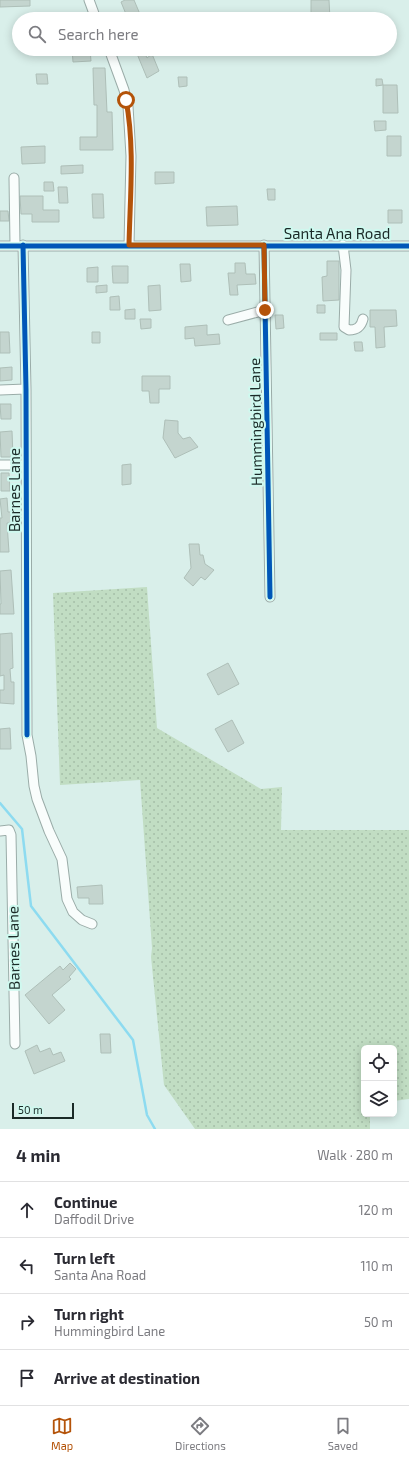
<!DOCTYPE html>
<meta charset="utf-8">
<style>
:root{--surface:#fff;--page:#f2f2f3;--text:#2b2b33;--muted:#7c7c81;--line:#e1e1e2;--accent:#b45309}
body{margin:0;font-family:"Exo 2",sans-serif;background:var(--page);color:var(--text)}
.controls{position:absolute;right:12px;bottom:12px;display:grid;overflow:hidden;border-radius:6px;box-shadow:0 2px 10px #0003}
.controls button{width:36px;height:36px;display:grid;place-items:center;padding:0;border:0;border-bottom:1px solid var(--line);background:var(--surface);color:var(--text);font:20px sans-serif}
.scale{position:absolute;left:12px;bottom:10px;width:62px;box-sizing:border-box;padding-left:4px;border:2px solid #1a2a27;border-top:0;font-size:11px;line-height:14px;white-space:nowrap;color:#1a2a27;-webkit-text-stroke:3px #cff9ef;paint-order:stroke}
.stop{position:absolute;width:12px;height:12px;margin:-9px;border:3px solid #b45309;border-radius:50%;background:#fff}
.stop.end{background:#b45309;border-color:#fff;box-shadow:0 1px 4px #0008}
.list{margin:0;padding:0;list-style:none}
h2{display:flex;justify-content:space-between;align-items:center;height:52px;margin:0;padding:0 16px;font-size:17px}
h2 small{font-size:13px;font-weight:400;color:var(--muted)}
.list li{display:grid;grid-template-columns:26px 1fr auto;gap:12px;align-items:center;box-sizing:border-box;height:56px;padding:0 16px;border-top:1px solid var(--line)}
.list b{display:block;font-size:15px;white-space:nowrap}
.list p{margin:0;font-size:13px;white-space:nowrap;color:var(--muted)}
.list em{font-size:13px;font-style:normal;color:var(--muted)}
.icon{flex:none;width:22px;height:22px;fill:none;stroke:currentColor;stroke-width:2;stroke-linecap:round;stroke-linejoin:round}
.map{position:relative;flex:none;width:409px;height:1129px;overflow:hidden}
.search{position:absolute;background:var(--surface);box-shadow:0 2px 10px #0003;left:12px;right:12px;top:12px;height:44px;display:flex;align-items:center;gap:10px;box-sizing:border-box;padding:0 14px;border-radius:22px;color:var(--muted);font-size:15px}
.sheet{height:276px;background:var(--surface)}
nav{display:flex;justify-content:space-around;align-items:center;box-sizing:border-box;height:56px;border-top:1px solid var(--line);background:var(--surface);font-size:11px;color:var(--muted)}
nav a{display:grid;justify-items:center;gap:2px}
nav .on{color:var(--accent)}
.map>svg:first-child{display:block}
</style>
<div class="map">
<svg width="409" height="1129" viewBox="0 0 409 1129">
<defs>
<pattern id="grass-dots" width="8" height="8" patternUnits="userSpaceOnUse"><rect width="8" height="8" fill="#c1ddc3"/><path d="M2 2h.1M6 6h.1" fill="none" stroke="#a5bea8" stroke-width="1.8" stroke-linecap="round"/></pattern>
</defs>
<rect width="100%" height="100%" fill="#d9efea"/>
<!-- grass -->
<path fill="url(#grass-dots)" d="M147 587 157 728 261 789 282 787 281 830H409V1099L394 1101V1048H364V1114H370V1129H195L164 1085 151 957 152 948 140 780 60 785 53 593Z"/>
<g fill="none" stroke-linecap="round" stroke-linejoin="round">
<!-- stream -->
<path stroke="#8ddbf0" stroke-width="2.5" d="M0 803 22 829 31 906 133 1040 147 1115 155 1129"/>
</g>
<!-- building -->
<path fill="#c4d5cf" stroke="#aebfb8" d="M0 0H30V6L0 7Z
M125 0H134L142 19H128L121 2Z
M311 0H329L330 19H311Z
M72 49H90L91 61 73 62Z
M135 49H143L147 58 152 54 159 71 147 78Z
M93 68H105L107 112H112L113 150H80V137H97V105H94Z
M36 74H47L48 84H37Z
M178 77H187V86L179 87Z
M376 79H382L383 85 376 86Z
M383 85H397L398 113H383Z
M374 121H386V130L375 131Z
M387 136H401V156H387Z
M45 146V163L22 164 21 147Z
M83 165V173L61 174V166Z
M155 172H174V183L155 184Z
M44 182H53L54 191H44Z
M58 187H67L68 203H59Z
M267 189H275V200H268Z
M92 194H103L104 218H93Z
M20 196H43V210H59V222H32V214H21Z
M237 206 238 225 207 226 206 207Z
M388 210H402V223H388Z
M0 211H8L9 221H0Z
M327 261H339V300L323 301 322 277 327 276Z
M235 263H245L246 274H255L256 284 237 285 238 295H230L228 273H235Z
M180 264H190L191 281 181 282Z
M112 266H128V283H113Z
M98 267V282H87V268Z
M107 285V292L96 293V286Z
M160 285 161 310 149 311 148 286Z
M119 296 120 310H110V297Z
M317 305H325V313H317Z
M135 309V319H125V310Z
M370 310H396L397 326 384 327 385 347 376 348 375 327H370Z
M275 315H283L284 328 276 329Z
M140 319H151V328L141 329Z
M207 325V335L219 334 220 344 195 346 194 338 185 339V327Z
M0 332H9L10 353H0Z
M92 332H100V343H92Z
M320 333H337V340H320Z
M354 342H362L363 351H355Z
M12 367V380L0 381V368Z
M142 376H170V389H159V403H150L149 391H142Z
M0 404H11V419H1Z
M165 420 178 421V433L183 439 190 437 198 447 175 458 163 438Z
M12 431 13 457H1L0 432Z
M131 464V484L122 485V465Z
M1 473H9L10 491H1Z
M7 498 8 512H13V523H7L9 552H0V518H2L0 499Z
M189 544H199L200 555H203L205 564 214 570 205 580 201 577 193 586 184 578 191 568Z
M11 570 14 614H0V604H1L0 571Z
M12 633 13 668 10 669 11 682H14V704L0 703V690H4V675L0 676V634Z
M228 663 239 684 218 695 207 674Z
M232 720 244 743 228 752 215 729Z
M10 728 11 749H0V729Z
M102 885 103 904H89V898H78L77 887Z
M70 963 76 969 69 977 71 979 52 995 65 1010 49 1024 25 995 60 966 63 970Z
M100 1034H110L111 1053H101Z
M37 1045 40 1052 50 1048 53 1055 61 1052 65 1061 34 1074 25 1051Z"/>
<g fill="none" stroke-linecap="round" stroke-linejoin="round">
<defs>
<path id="minor" d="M89 0 96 19
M109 49 124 90 128 106 131 156 129 245
M14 178 15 245
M23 245 26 389 27 735 31 756 34 786 37 799 49 831 62 859 67 899 73 912 82 920 92 924
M264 245 270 597
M343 245 346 270 344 327 349 330C357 330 361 327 363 319
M0 246H409
M228 320 265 310
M0 390 26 389
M0 465H26
M0 831 9 830 11 835 15 1044"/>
</defs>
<!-- minor casing -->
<use href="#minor" stroke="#9aaca8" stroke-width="11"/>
<!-- minor -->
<use href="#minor" stroke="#f9fdfc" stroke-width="9"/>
<defs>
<path id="cycleway" d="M23 245 26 389 27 735
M264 245 270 597
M0 246H409"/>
</defs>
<!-- cycleway casing -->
<use href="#cycleway" stroke="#cff9ef" stroke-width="8"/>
<!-- cycleway -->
<use href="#cycleway" stroke="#0057b8" stroke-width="5"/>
</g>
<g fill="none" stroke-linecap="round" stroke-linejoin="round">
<!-- route -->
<path stroke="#b45309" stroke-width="5" d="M126 100C135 147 130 197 129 245H264L265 310"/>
</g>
<g text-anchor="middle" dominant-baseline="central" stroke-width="4" stroke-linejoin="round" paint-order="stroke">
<!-- street labels -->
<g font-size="15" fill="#1a2a27" stroke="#cff9ef">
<text x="337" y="233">Santa Ana Road</text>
<text transform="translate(255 422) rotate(-91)">Hummingbird Lane</text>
<text transform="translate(14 490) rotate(-90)">Barnes Lane</text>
<text transform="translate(13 948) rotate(-91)">Barnes Lane</text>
</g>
</g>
</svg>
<div class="controls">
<button><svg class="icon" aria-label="locate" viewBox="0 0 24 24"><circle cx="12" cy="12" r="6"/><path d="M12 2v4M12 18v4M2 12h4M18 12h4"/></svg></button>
<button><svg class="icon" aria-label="layers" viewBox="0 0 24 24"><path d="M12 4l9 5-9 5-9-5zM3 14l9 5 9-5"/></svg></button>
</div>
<div class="scale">50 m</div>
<div class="stop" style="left:126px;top:100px"></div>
<div class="stop end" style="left:265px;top:310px"></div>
<div class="search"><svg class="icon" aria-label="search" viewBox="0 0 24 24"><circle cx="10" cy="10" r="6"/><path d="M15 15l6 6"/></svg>Search here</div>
</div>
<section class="sheet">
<h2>4 min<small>Walk · 280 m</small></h2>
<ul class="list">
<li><svg class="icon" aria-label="ahead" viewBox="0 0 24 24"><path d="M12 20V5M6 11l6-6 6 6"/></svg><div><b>Continue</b><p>Daffodil Drive</p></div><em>120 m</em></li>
<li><svg class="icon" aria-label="left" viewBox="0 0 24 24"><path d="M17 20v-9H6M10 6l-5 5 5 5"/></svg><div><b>Turn left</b><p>Santa Ana Road</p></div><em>110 m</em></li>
<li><svg class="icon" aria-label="right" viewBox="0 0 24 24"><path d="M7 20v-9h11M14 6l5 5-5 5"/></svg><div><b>Turn right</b><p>Hummingbird Lane</p></div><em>50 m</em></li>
<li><svg class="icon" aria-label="arrive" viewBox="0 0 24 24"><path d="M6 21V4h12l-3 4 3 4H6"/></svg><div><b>Arrive at destination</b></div></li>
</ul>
</section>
<nav>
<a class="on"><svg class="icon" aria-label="map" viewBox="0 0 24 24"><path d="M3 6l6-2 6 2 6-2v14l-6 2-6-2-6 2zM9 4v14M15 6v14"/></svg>Map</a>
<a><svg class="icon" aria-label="directions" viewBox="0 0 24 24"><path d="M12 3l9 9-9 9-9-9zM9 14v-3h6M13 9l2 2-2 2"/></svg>Directions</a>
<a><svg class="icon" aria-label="saved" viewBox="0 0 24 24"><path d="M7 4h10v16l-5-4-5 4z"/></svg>Saved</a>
</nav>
